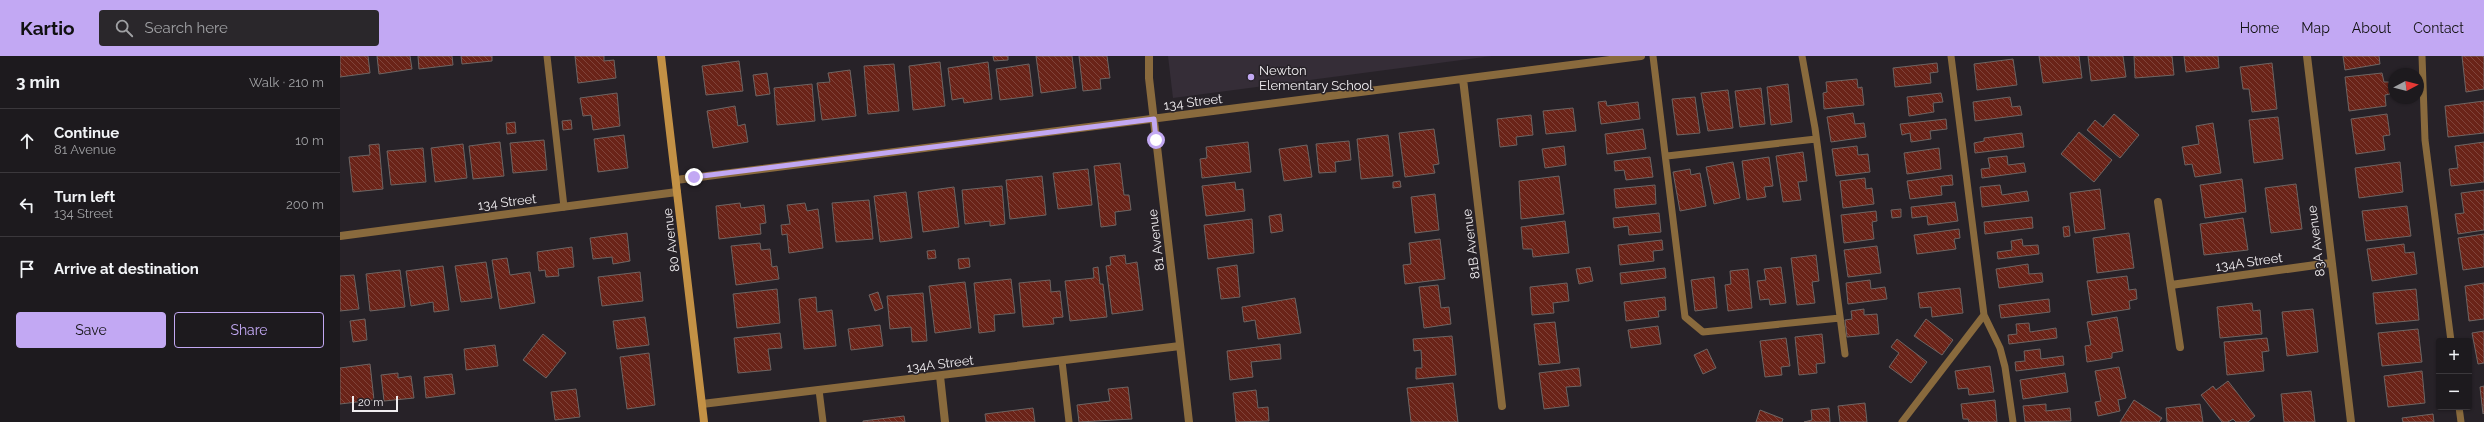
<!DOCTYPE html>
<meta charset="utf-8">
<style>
:root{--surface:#1d1a1e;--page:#2a272b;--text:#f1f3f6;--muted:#a0a1a4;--line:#3b383c;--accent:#c2a8f3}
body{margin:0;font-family:Raleway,sans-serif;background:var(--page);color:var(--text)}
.controls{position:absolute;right:12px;bottom:12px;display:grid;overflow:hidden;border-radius:4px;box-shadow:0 1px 3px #0004}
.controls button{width:36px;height:36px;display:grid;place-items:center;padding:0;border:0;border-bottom:1px solid var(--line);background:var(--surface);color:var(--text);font:20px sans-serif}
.compass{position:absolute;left:2048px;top:12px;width:36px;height:36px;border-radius:50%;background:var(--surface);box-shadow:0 1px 3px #0004;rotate:83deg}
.scale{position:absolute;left:12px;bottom:10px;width:46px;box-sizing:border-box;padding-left:4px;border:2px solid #f0edf0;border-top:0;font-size:11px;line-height:14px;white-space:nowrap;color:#f0edf0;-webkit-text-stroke:3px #272228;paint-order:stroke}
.stop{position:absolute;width:12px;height:12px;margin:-9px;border:3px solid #c2a8f3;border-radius:50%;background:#fff}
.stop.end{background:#c2a8f3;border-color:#fff;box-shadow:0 1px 4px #0008}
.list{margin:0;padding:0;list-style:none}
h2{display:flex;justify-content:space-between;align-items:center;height:52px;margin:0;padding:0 16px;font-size:17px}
h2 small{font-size:13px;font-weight:400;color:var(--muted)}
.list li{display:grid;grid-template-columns:26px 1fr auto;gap:12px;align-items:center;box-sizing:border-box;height:64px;padding:0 16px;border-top:1px solid var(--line)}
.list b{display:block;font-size:15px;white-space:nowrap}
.list p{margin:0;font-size:13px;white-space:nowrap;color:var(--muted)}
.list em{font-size:13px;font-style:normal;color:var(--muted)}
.actions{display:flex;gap:8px;padding:12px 16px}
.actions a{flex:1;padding:9px 0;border:1px solid var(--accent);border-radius:4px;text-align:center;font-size:14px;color:var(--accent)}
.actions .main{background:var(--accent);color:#111}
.icon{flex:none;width:22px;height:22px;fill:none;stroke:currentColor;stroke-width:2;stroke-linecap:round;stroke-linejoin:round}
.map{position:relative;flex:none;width:2144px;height:366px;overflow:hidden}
header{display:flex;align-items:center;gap:24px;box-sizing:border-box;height:56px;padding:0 20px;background:var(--accent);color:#111}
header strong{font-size:19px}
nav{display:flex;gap:22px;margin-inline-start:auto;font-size:14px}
.search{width:280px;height:36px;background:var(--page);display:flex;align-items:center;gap:10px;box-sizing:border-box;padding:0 14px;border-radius:4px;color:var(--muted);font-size:15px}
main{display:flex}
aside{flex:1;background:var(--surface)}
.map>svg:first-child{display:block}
</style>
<header>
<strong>Kartio</strong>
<div class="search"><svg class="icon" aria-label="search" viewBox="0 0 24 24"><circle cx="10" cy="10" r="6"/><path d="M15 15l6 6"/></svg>Search here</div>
<nav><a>Home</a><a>Map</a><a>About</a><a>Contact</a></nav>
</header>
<main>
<aside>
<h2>3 min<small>Walk · 210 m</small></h2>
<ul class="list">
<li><svg class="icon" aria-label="ahead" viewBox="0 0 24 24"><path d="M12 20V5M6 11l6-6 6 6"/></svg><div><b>Continue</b><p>81 Avenue</p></div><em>10 m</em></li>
<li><svg class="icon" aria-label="left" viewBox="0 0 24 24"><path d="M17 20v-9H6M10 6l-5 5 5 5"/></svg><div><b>Turn left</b><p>134 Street</p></div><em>200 m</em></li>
<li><svg class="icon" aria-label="arrive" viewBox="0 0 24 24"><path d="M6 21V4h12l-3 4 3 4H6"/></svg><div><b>Arrive at destination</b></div></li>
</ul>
<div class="actions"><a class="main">Save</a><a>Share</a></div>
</aside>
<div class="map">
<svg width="2144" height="366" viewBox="0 0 2144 366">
<defs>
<pattern id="building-back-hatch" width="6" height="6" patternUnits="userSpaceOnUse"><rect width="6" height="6" fill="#6a2318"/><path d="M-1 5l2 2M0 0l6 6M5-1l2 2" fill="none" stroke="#80433a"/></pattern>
</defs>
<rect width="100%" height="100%" fill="#272228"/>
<!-- built -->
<path fill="#352d37" d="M828 0H1152L833 42Z"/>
<!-- building -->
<path fill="url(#building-back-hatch)" stroke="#6d6563" d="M0 0H28L30 17 0 21Z
M37 0H70L72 13 39 18Z
M78 0H112L113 9 79 13Z
M121 0H152V5L122 8Z
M235 0H264V5L274 4 276 22 238 27Z
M653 0H668V4L654 5Z
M696 0H732L736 32 701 37Z
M739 0H767L770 22 760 23 761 33 743 35Z
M1699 0H1739L1742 22 1703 27Z
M1748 0H1783L1786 21 1751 25Z
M1794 0H1832L1834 19 1795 22Z
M1844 0H1878L1879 12 1846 16Z
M2003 0H2039L2040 8 2005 14Z
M2122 0H2144V33L2126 36Z
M1673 3 1677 29 1637 34 1634 8Z
M399 5 403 35 366 39 362 10Z
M600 6 605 50 573 54 569 10Z
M648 6 652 43 624 47 623 42 612 44 608 12Z
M1597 7 1598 16 1590 17 1591 27 1555 31 1553 12Z
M1932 7 1937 53 1912 56 1909 33H1903L1900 11Z
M554 8 559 55 528 58 524 10Z
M689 8 693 40 660 44 656 13Z
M510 14 516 60 482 64 477 27 490 26 488 17Z
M427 17 430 38 416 40 413 19Z
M2042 17 2044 26H2049L2050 38 2045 39 2046 50 2009 55 2005 21Z
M1517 23 1518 32 1522 31 1524 49 1484 53 1483 37 1487 36 1486 26Z
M472 28 475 65 437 69 434 32Z
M1448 28 1452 66 1431 69 1427 31Z
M1421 32 1425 68 1400 71 1395 35Z
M1388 34 1393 72 1368 75 1361 37Z
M277 37 280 70 253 74 251 59 243 60 240 42Z
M1601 37 1603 46 1593 47 1594 56 1569 60 1567 41Z
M1355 41 1360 77 1337 79 1332 43Z
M1670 41 1672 51 1680 50 1682 59 1635 65 1633 46Z
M1266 45 1267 50 1298 46 1300 63 1261 68 1258 46Z
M2144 45V77L2108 81 2105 50Z
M395 50 398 70 405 68 408 86 373 92 367 55Z
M1233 52 1236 75 1206 78 1203 55Z
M1513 57 1515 68 1524 67 1526 81 1491 86 1487 61Z
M1774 58 1799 79 1780 102 1747 74 1755 64 1763 71Z
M2047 58 2050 79 2043 80 2045 94 2016 98 2011 63Z
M1191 59 1193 79 1176 81 1177 89 1160 91 1157 63Z
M1938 61 1943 103 1914 107 1909 64Z
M1606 63 1607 73 1590 75 1591 83 1571 86 1570 77 1562 79 1560 68Z
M231 64 232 73 223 74 222 65Z
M175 66 176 77 167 78 166 67Z
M1873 67 1881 117 1855 121 1852 108 1845 109 1842 91 1859 88 1856 70Z
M1094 73 1099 108 1093 109 1095 117 1065 121 1059 77Z
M1303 73 1306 93 1267 98 1265 78Z
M1739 76 1772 104 1754 126 1721 98Z
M1682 77 1684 91 1635 97 1634 87 1644 85V82Z
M284 79 288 112 258 116 254 83Z
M1048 79 1053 120 1021 123 1017 83Z
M204 84 207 114 173 117 170 87Z
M1009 85 1011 104 995 106 996 116 979 117 976 88Z
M160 86 164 120 133 123 129 90Z
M908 86 911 116 862 122 860 103 867 102 866 91Z
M2144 86V126L2111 130 2109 113 2118 112 2115 90Z
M39 88 43 133 13 136 9 101 30 99 29 89Z
M123 88 127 122 95 126 91 92Z
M967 89 972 121 944 125 939 93Z
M1224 90 1226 109 1205 112 1202 93Z
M1517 90 1518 99 1528 98 1530 116 1496 120 1492 93Z
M83 92 86 126 51 129 47 95Z
M1599 92 1601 113 1567 118 1564 97Z
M1463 96 1467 125 1458 126 1461 144 1443 146 1436 100Z
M1667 100 1668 109 1684 107 1686 116 1642 122 1641 113 1650 112 1648 102Z
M1310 101 1313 121 1286 124 1284 114 1275 115 1274 105Z
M1429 101 1433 130 1424 131 1426 141 1407 144 1402 105Z
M1393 106 1400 142 1374 148 1366 111Z
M2060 106 2063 136 2019 142 2015 112Z
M780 107 784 139H789L791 154 775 156 776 169 761 171 754 110Z
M748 113 752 149 718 153 713 117Z
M1350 113 1351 119 1360 117 1366 150 1340 155 1333 116Z
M1612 119 1613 129 1601 130 1602 139 1570 143 1567 125Z
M702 120 706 159 670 163 666 124Z
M1219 120 1224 158 1181 163 1179 125Z
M1525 122 1526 133 1532 132 1534 148 1503 152 1500 125Z
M1902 123 1906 156 1865 162 1860 129Z
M1060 125 1061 131 1053 132V126Z
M895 126 896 134 903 133 905 155 866 160 862 130Z
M1956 128 1962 173 1931 177 1925 132Z
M1315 129 1316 148 1276 152 1274 133Z
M1660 129 1662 139 1687 135 1689 145 1642 151 1640 131Z
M662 130 665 168 650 170V165L625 168 622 134Z
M614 131 619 171 583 176 578 136Z
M1760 133 1765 173 1735 177 1730 137Z
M2144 134V174L2118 178 2115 158 2124 157 2121 137Z
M566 136 572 182 540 186 534 140Z
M1095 138 1099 174 1075 177 1071 141Z
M529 144 533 183 496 186 492 147Z
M1615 146 1618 165 1588 169 1587 160 1572 162 1571 151Z
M400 147 401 152 424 149 426 167 420 168 421 178 379 183 376 150Z
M465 147 467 155 478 153 483 192 449 197 447 178 442 179 441 169 450 168 447 149Z
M2067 150 2071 180 2026 185 2022 155Z
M1561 153V161L1552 162 1551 154Z
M1536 155 1537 165 1532 166 1534 183 1504 187 1501 159Z
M1319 157 1321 176 1289 179 1288 170 1274 172 1273 162Z
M941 158 943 175 931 177 929 160Z
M1692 161 1693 172 1645 178 1644 166Z
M1903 162 1908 194 1864 199 1860 168Z
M912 163 914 197 868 203 864 169Z
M1225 165 1229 197 1193 201 1192 193H1183L1181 171Z
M1729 170 1730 180 1724 181 1723 171Z
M1619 173 1620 182 1614 183 1616 193 1577 198 1574 179Z
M287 177 290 205 273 208 272 201 253 203 250 182Z
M1789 177 1794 212 1757 217 1753 182Z
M2144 178V211L2123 214 2118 182Z
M1100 183 1105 223 1065 228 1063 209 1071 208 1069 187Z
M1682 183 1683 190 1698 189 1699 198 1658 203 1657 196 1672 194 1671 185Z
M1322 184 1323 194 1313 195 1314 205 1280 209 1278 189Z
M420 187 421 194 430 193 432 211 437 210 439 223 396 229 391 190Z
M2064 188 2065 197 2074 196 2077 218 2032 225 2027 193Z
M1537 190 1541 217 1508 221 1504 194Z
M232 191 234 211 218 213 219 220 206 221 205 214 199 215 197 196Z
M595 194 596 202 588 203 587 195Z
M785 199 786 208 797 206 803 254 772 258 766 210 771 209 770 201Z
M1476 199 1479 225 1472 226 1475 247 1457 249 1451 202Z
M167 202 170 219 190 216 195 247 160 253 152 204Z
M629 202 630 211 619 213 618 203Z
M146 206 152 242 121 246 115 210Z
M1688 208 1689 218 1702 217 1703 226 1659 232 1656 213Z
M897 209 900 241 881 243 877 212Z
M103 210 109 254 94 256 93 246 71 250 66 215Z
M758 211 760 228H763L767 261 730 265 725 225 754 222 753 212Z
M1250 211 1253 225 1239 228 1236 213Z
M1441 211 1446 247 1430 249 1429 243 1420 244 1417 225 1426 224 1424 213Z
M1325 212 1326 222 1281 228 1280 217Z
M1408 213 1412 252 1388 255 1385 229 1391 228 1390 215Z
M60 214 65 251 30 255 26 218Z
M300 216 303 245 262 250 258 221Z
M14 219 19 253 0 255V220Z
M1787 220 1789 234 1796 233 1797 243 1789 245 1790 253 1752 259 1747 225Z
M1374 221 1377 252 1355 255 1351 224Z
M671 223 675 257 654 259 655 275 639 277 634 227Z
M710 224 711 236 720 235 723 261 713 262 714 268 683 271 679 227Z
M1530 224 1531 233 1545 231 1547 243 1508 248 1506 227Z
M625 226 631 272 595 277 589 230Z
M1227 227 1229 245 1213 247 1214 257 1192 259 1190 231Z
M2144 227V263L2129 265 2125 230Z
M1098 229 1101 252 1109 251 1111 268 1084 272 1079 231Z
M1620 232 1623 257 1592 261 1591 251 1580 252 1578 237Z
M437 233 440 267 397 272 393 238Z
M2076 233 2079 264 2036 268 2033 237Z
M538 236 543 252 535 255 529 239Z
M583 237 587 285 572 286 571 271 550 273 547 240Z
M476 241 477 256 492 254 496 290 464 293 459 243Z
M1325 241 1326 254 1318 255 1319 261 1286 265 1284 246Z
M955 242 961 277 918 283 915 264 904 266 902 251Z
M1709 243 1710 256 1661 262 1659 249Z
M1912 247 1913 255 1920 254 1922 278 1880 282 1877 251Z
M1524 253V259L1537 258 1539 278 1507 281 1505 264 1512 263 1511 255Z
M1973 253 1978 296 1947 300 1942 256Z
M305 261 309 289 277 293 273 265Z
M1777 261 1783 295 1772 297V302L1747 306 1745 290 1751 289 1747 266Z
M25 263 27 284 13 286 10 265Z
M1586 263 1613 284 1602 299 1574 280Z
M1215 266 1220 307 1199 309 1194 268Z
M1689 267 1690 276 1716 272 1717 282 1669 288 1668 279 1677 278 1676 268Z
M540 269 543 290 511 294 508 273Z
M1318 270 1321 288 1291 292 1288 274Z
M2078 273 2082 306 2042 310 2038 277Z
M2144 275V307L2138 308 2132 277Z
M440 277 442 292 428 293 431 314 398 317 394 282Z
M203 278 226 297 206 322 183 304Z
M1482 278 1485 307 1476 308 1477 317 1459 319 1455 281Z
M1112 280 1116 319 1076 323V312H1082L1081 294 1074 295 1073 283Z
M1446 282 1450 310 1441 311 1442 319 1425 321 1420 285Z
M1927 282 1929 295 1922 296 1924 315 1887 319 1884 286Z
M1557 283 1587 306 1571 327 1549 311 1559 297 1551 291Z
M940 288 941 303 911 306 913 321 890 324 887 295Z
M155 289 158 310 126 314 124 293Z
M1367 293 1376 312 1363 318 1354 299Z
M1700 293 1701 303 1723 300 1724 309 1676 315 1675 306 1685 305 1684 295Z
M309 297 315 349 287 353 280 301Z
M30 308 34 344 0 348V312Z
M1650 310 1654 336 1629 339 1628 332 1618 333 1615 315Z
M1779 311 1786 342 1778 344 1780 355 1758 360 1755 346 1761 345 1755 315Z
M1239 312 1241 330 1226 331 1229 350 1204 353 1199 317Z
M2082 315 2085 347 2048 351 2044 320Z
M58 317V322L71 320 74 342 44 345 41 319Z
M1725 317 1728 336 1683 343 1680 324Z
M112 318 115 338 86 342 84 321Z
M1888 325 1915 360 1908 366H1896L1893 363 1888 366H1882L1861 339 1873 330 1876 334Z
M1113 327 1118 366H1071L1067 332Z
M2144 330V357L2143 358 2140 331Z
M788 331 792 363 739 366 737 349 770 345 768 333Z
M236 333 240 361 215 364 211 336Z
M916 334 918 352 928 351 929 365 896 366 893 337Z
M1971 335 1975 366H1944L1941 338Z
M1655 344 1657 366H1629L1628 363H1623L1621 348Z
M1794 344 1822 362 1819 366H1780Z
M1525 347 1527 366H1500L1498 350Z
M1706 348V355L1730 352 1731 365 1685 366 1683 350Z
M1860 348 1863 366H1827L1826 352Z
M693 352 695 366H646L645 358Z
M1489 352 1490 366H1464L1472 364 1471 354Z
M1420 354 1443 363 1442 366H1416Z
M2093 358 2094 366H2063L2062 362Z
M564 360 565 366H523V365Z"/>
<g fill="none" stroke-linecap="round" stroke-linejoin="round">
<!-- service -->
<path stroke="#896a3d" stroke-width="7" d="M207 0 224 151
M1313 0 1345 261 1363 276 1500 262
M1462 0 1475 72 1505 298
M1611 0 1644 259
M2082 0 2085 84 2111 285
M1327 100 1476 83
M722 305 729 366
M479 334 483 366
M2119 351 2121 366
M1562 366 1644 259 1660 292 1665 311 1673 366"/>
<!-- minor -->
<path stroke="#896a3d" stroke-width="8" d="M809 0V22L849 366
M1967 0 2011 366
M1123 23 1162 350
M336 124 1301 0
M1818 146 1840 291
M0 180 337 136
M1831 229 1990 207
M600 320 605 366
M362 348 840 290"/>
<!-- secondary -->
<path stroke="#c39145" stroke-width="8" d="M321 0 364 366"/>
</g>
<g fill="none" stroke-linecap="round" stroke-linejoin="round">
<!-- route -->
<path stroke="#c2a8f3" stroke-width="5" d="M354 121 814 63 816 84"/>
</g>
<!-- markers -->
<circle fill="#c2a8f3" stroke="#272228" stroke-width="1.5" cx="911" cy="21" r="4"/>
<g text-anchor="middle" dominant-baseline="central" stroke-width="3" stroke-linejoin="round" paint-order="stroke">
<!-- poi labels -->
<g font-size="13" fill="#f0edf0" stroke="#272228" text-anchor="start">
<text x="919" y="14">Newton<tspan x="919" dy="15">Elementary School</tspan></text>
</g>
<!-- street labels -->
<g font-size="13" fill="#f0edf0" stroke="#272228">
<text transform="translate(853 46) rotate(-7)">134 Street</text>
<text transform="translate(167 146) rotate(-7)">134 Street</text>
<text transform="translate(331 184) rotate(-97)">80 Avenue</text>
<text transform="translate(816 184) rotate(-97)">81 Avenue</text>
<text transform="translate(1976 185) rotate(-97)">83A Avenue</text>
<text transform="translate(1131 188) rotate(-97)">81B Avenue</text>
<text transform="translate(1909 206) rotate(-8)">134A Street</text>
<text transform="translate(600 308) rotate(-7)">134A Street</text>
</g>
</g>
</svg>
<div class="controls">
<button>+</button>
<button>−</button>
</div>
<svg class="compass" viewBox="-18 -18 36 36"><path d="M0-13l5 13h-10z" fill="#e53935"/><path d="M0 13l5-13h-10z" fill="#a0a1a4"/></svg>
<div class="scale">20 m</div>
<div class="stop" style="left:816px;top:84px"></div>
<div class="stop end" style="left:354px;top:121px"></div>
</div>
</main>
